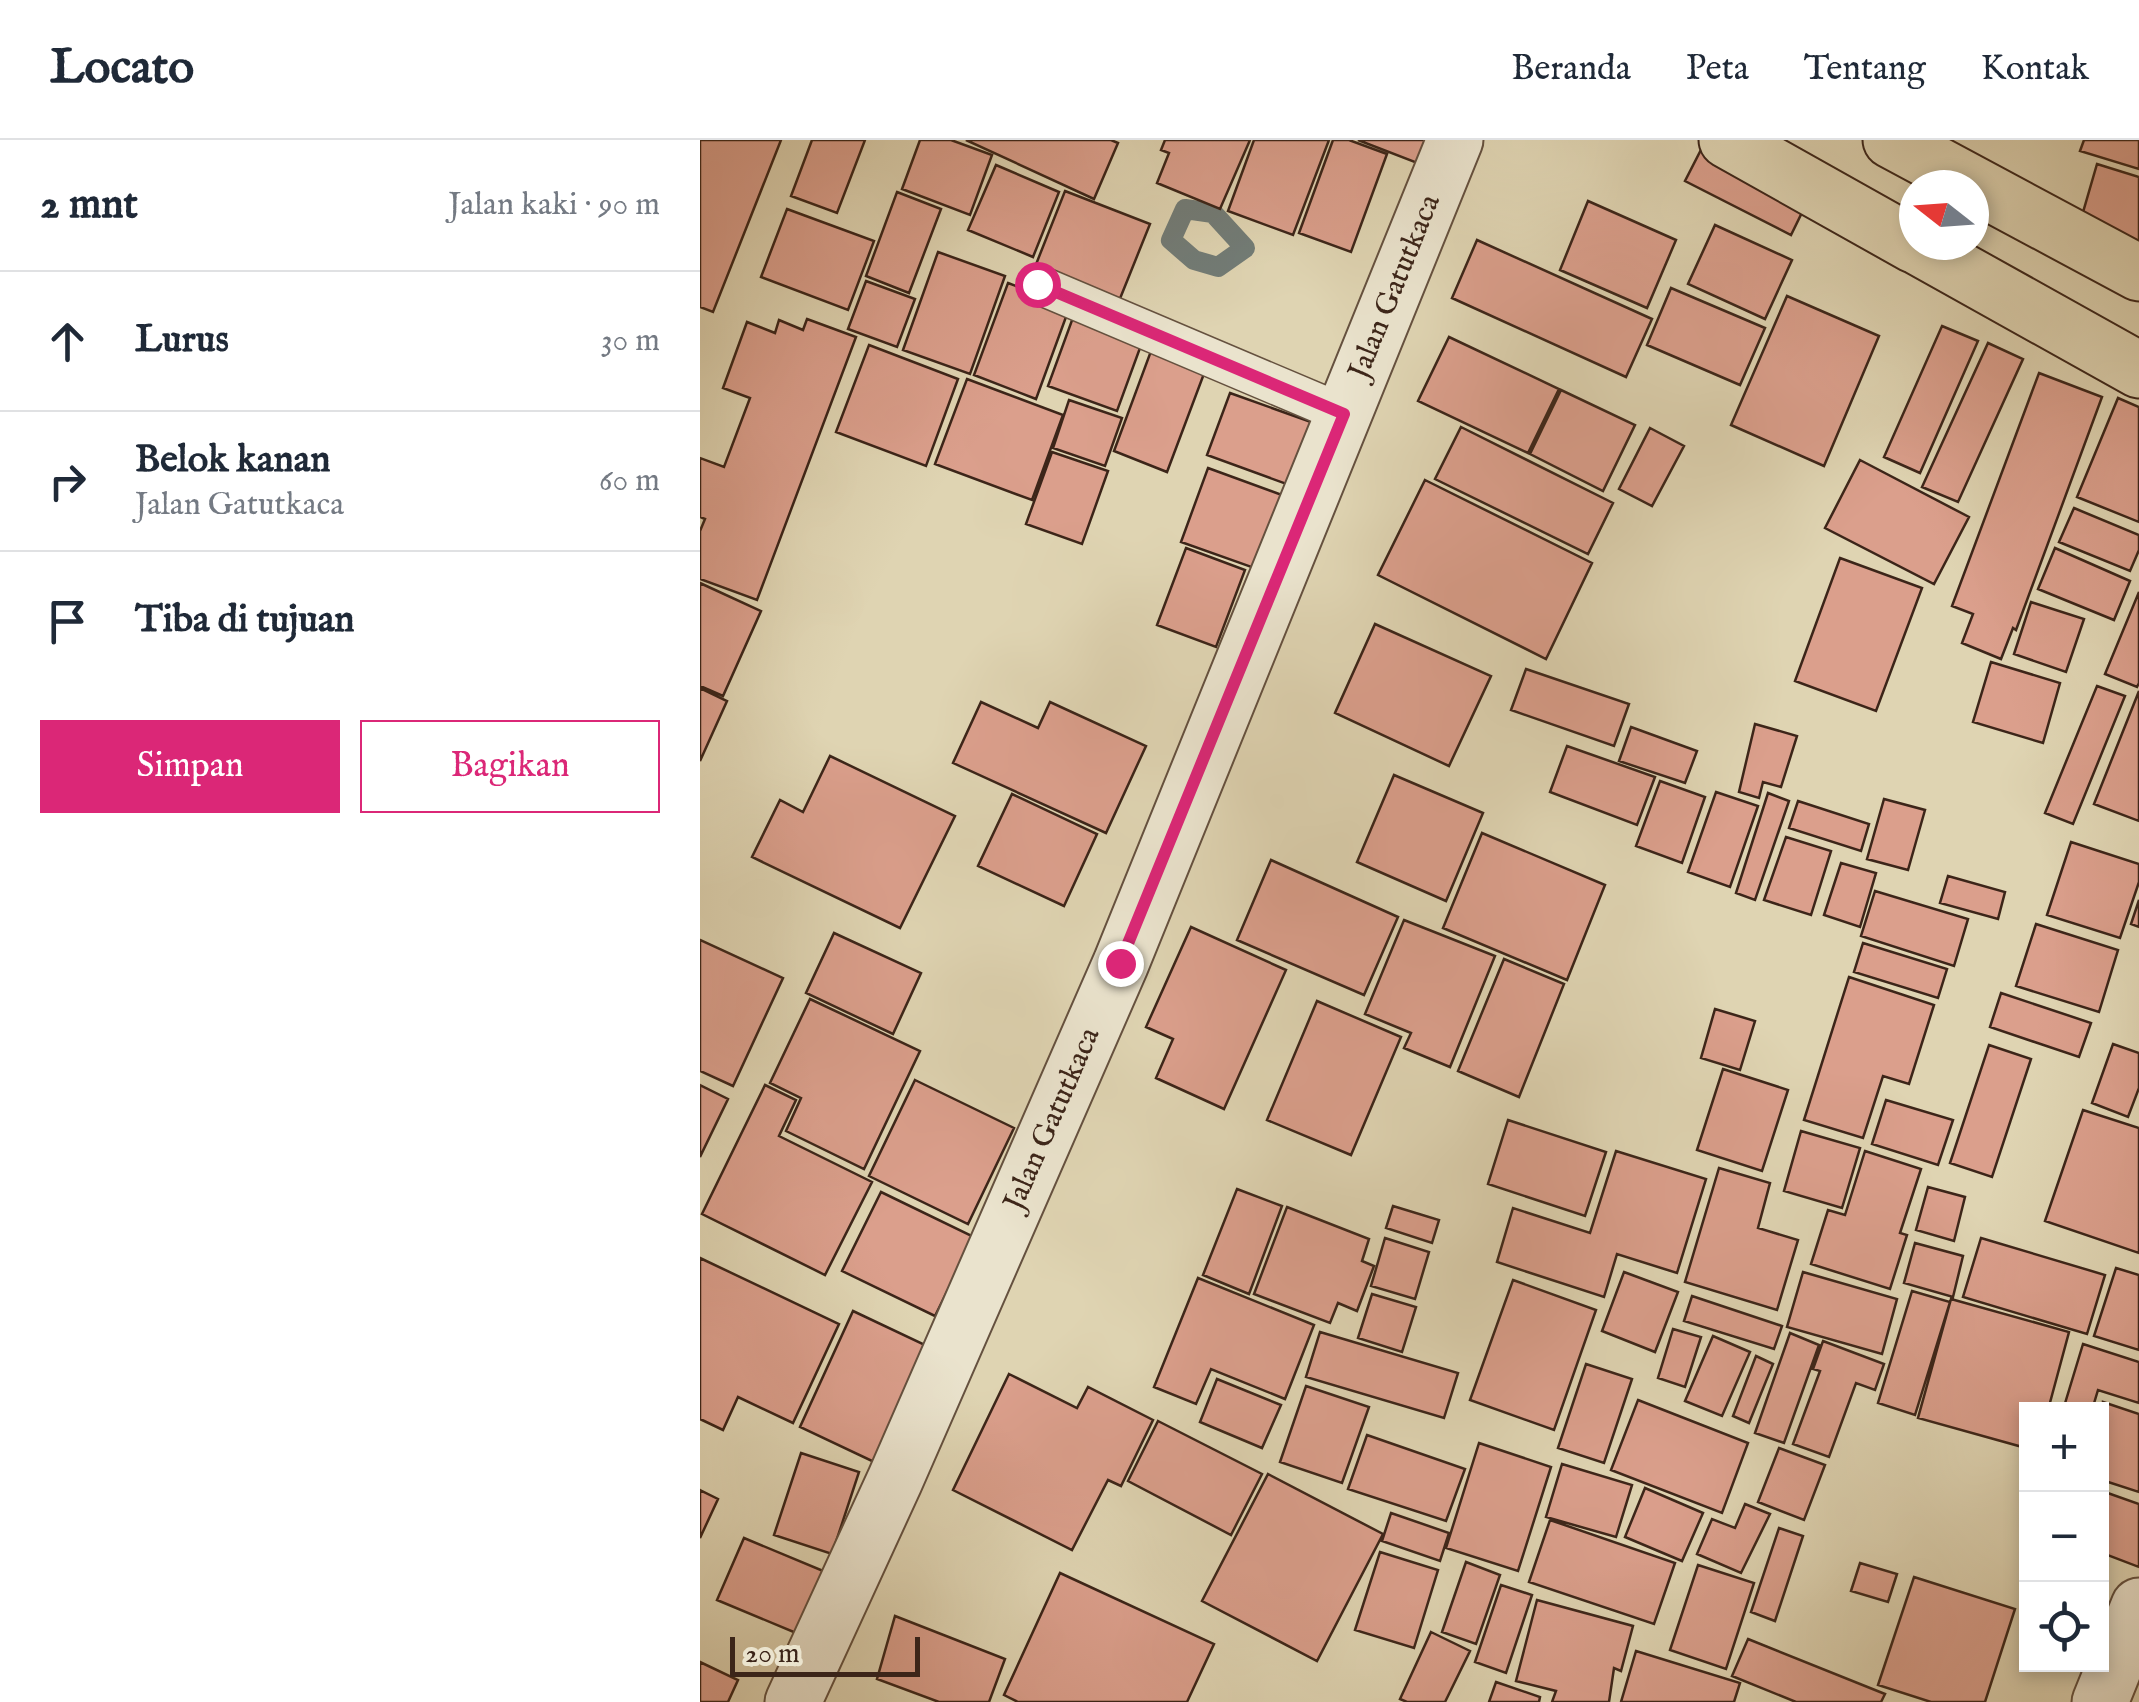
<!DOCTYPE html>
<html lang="id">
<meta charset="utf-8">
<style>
:root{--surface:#fff;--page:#f2f2f3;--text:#1f2937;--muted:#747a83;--line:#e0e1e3;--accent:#db2777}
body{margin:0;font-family:"IM FELL English",serif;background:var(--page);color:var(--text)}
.controls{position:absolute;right:30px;bottom:30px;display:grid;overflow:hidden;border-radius:0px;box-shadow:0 5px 15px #0003}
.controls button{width:90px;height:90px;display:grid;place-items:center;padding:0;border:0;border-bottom:2px solid var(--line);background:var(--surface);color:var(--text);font:50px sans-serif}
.compass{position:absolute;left:1199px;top:30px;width:90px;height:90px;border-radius:50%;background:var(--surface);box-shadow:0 5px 15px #0003;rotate:287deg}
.scale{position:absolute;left:30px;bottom:25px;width:190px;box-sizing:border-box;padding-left:10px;border:5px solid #3c2519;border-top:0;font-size:28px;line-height:35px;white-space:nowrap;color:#3c2519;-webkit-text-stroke:8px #eae3cd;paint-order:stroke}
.stop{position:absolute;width:30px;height:30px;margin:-22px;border:8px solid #db2777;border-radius:50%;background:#fff}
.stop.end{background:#db2777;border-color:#fff;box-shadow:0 2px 10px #0008}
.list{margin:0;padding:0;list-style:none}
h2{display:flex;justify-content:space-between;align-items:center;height:130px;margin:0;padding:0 40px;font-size:42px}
h2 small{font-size:32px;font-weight:400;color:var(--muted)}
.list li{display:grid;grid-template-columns:65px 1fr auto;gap:30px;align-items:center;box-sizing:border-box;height:140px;padding:0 40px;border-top:2px solid var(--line)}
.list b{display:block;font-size:38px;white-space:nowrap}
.list p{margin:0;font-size:32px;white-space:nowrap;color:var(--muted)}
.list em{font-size:32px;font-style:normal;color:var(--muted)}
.actions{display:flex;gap:20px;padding:30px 40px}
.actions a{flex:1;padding:22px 0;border:2px solid var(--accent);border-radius:0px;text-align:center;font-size:35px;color:var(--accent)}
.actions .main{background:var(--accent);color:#fff}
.icon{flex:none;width:55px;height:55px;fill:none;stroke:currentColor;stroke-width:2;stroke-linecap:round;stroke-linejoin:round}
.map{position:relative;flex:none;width:1439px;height:1562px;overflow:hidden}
header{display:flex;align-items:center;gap:60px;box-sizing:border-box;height:140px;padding:0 50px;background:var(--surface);border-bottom:2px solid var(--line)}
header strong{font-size:48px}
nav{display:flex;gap:55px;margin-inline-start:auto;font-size:35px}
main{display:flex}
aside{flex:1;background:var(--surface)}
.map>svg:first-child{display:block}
</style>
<header>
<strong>Locato</strong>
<nav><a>Beranda</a><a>Peta</a><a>Tentang</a><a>Kontak</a></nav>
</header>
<main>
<aside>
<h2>2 mnt<small>Jalan kaki · 90 m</small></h2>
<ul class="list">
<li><svg class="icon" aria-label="ahead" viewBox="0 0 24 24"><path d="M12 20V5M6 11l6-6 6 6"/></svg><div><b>Lurus</b></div><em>30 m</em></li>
<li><svg class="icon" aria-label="right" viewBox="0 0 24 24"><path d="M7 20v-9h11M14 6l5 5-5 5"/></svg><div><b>Belok kanan</b><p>Jalan Gatutkaca</p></div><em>60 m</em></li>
<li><svg class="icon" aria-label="arrive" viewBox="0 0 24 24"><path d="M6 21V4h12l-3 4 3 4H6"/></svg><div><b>Tiba di tujuan</b></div></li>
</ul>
<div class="actions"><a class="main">Simpan</a><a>Bagikan</a></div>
</aside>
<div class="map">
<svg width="1439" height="1562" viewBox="0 0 1439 1562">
<rect width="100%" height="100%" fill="#dfd4b2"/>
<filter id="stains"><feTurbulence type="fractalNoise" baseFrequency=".002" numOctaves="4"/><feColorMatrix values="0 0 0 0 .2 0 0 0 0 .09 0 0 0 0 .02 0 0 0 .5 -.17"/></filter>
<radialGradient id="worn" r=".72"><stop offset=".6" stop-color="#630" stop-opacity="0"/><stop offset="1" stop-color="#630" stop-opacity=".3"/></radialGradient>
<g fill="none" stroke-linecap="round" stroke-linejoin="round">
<!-- stream -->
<path stroke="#727c77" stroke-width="20" d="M485 69 513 73 545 108 518 127 494 120 471 100Z"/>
</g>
<!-- building -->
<path fill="#db9f8c" stroke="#3c2519" stroke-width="2.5" d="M0 0H81L13 172 0 167Z
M112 0H165L137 73 91 56Z
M220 0H251L292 15 270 75 202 49Z
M266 0H411L418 3 394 59Z
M465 0H550L520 69 457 43 469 13 461 10Z
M554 0H629L593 95 528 71Z
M633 0H649L687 14 651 112 599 93Z
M658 0H735L725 26Z
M1006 0 1112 52 1091 95 985 41Z
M1384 0H1439V29L1380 11Z
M1397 24 1439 37V112L1377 93Z
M296 25 359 52 333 117 268 90Z
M365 51 450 84 417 166 333 132Z
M197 52 241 69 209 153 166 136Z
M888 61 976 100 947 168 860 130Z
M87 69 174 101 148 170 61 137Z
M1015 85 1092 120 1065 179 988 144Z
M777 100 952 179 926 237 752 158Z
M238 112 305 136 270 234 203 210Z
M166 141 215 159 197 207 148 189Z
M308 143 370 166 336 259 274 235Z
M971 148 1065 188 1040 245 947 205Z
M1087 156 1179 196 1124 326 1031 285Z
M375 172 444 197 417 271 348 246Z
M107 179 156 197 57 460 0 439V391L5 379 0 377V318L24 327 50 258 23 248 47 182 75 193 79 180 103 190Z
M1242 186 1278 201 1220 333 1184 317Z
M749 197 859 249 828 313 718 261Z
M1288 203 1323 219 1258 362 1222 347Z
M169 205 258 239 226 326 136 292Z
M451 211 505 231 467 332 414 311Z
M1339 233 1402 257 1316 490 1313 488 1301 519 1262 503 1273 474 1252 466Z
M267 239 363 275 332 360 235 324Z
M861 250 935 285 903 351 830 314Z
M530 253 625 287 603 350 507 315Z
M1418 258 1439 267V382L1377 357Z
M369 260 422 278 405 326 353 308Z
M761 287 913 363 888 414 735 339Z
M950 288 984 306 952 366 919 349Z
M352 312 408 331 382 404 326 384Z
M1160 320 1269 377 1234 444 1125 388Z
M508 328 601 362 574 435 481 402Z
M725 340 892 423 846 519 678 435Z
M1374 368 1439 395V410L1430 431 1359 402Z
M486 408 545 430 516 507 457 485Z
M1355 408 1430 441 1414 480 1338 449Z
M1140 418 1222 448 1176 571 1095 541Z
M0 443 61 471 23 556 0 546Z
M1439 452V543L1437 547 1405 534Z
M1331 462 1384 479 1366 532 1314 514Z
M675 484 791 536 749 626 635 573Z
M1291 522 1360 543 1343 603 1273 582Z
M826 529 929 564 914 606 811 570Z
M1397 546 1425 556 1373 684 1345 673Z
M0 548 27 561 0 621Z
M1439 551V681L1394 664Z
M281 562 338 588 350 562 446 606 406 693 253 623Z
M1055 584 1097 596 1081 647 1063 642 1059 658 1039 652Z
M931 587 997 611 985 643 919 621Z
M867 606 955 637 937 685 850 652Z
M130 616 255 676 200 788 52 717 80 660 103 672Z
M694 635 783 673 746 761 657 722Z
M960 641 1005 657 982 723 936 706Z
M1016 652 1058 666 1030 747 988 732Z
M1068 653 1089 661 1055 760 1036 753Z
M312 654 397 694 364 766 278 726Z
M1184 659 1225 670 1208 730 1167 719Z
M1098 661 1169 684 1161 711 1089 688Z
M782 693 905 745 867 840 743 788Z
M1086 697 1131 711 1111 775 1064 760Z
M1371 702 1439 724V742L1420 798 1347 775Z
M571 720 698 777 664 855 537 800Z
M1141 723 1176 733 1160 787 1124 775Z
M1248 736 1305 752 1298 779 1240 763Z
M1175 751 1268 779 1254 826 1161 796Z
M1439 760V787L1431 784Z
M704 780 795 816 750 927 704 908 711 893 665 874Z
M1336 784 1418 810 1399 872 1316 846Z
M491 787 586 830 524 969 456 938 473 899 446 887Z
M134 793 221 833 193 894 106 853Z
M0 800 83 838 33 946 0 931Z
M1163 803 1247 829 1238 858 1154 832Z
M804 819 864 844 819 957 758 931Z
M1149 837 1234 865 1209 944 1183 936 1163 998 1104 980Z
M1301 853 1391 883 1379 917 1290 887Z
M110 859 220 911 164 1029 86 991 101 958 70 943Z
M617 861 701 897 651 1015 567 980Z
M1015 869 1055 881 1040 930 1001 918Z
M1413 904 1439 913V948L1428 977 1392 963Z
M1289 905 1331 919 1292 1037 1250 1023Z
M1023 929 1088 950 1062 1031 997 1010Z
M215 940 314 988 268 1084 169 1036Z
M0 945 28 959 0 1017Z
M65 945 96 960 79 996 172 1042 125 1135 2 1074Z
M1186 960 1253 980 1238 1025 1172 1004Z
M1383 970 1439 988V1113L1345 1081Z
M808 980 906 1012 885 1076 788 1044Z
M1101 991 1160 1008 1142 1068 1084 1051Z
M916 1011 1006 1039 977 1133 917 1114 904 1157 797 1122 813 1068 890 1093Z
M1165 1011 1221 1029 1200 1093 1207 1095 1190 1149 1111 1124 1128 1070 1145 1075Z
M1019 1028 1070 1043 1058 1088 1098 1100 1077 1170 985 1142Z
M1228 1047 1265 1057 1254 1101 1216 1090Z
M537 1049 582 1066 549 1154 503 1135Z
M181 1052 274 1097 235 1176 142 1131Z
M693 1066 739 1080 732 1103 686 1088Z
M587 1067 669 1099 662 1121 674 1126 657 1171 638 1163 630 1183 554 1154Z
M685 1098 729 1112 715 1159 671 1146Z
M1281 1098 1405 1135 1387 1194 1263 1157Z
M1215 1103 1263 1116 1253 1157 1204 1143Z
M0 1118 139 1184 93 1283 38 1257 23 1290 0 1279Z
M1416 1128 1439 1135V1210L1394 1196Z
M924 1132 978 1152 955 1212 902 1191Z
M1103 1132 1197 1159 1182 1214 1087 1187Z
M498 1138 614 1185 585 1259 511 1229 496 1264 454 1247Z
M813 1140 896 1170 854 1290 770 1260Z
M1212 1151 1250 1162 1215 1275 1178 1263Z
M672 1154 716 1167 702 1212 658 1198Z
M992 1156 1082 1186 1074 1209 984 1181Z
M1251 1159 1369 1192 1348 1270H1326V1308L1218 1278Z
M153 1171 242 1213 189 1329 100 1287Z
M973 1189 1001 1197 985 1247 958 1238Z
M620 1192 758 1233 744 1278 606 1237Z
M1090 1193 1119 1205 1084 1303 1055 1293Z
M1013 1196 1050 1212 1022 1276 985 1261Z
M1123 1201 1184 1224 1175 1250 1156 1243 1129 1317 1093 1304 1120 1231 1113 1229Z
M1383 1204 1439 1222V1263L1398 1250 1392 1270H1363Z
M1056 1216 1073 1224 1049 1283 1033 1276Z
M886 1224 932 1239 904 1323 858 1308Z
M309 1234 377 1268 388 1247 453 1280 421 1346 408 1340 372 1410 253 1350Z
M517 1239 581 1265 562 1308 500 1282Z
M606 1246 669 1267 642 1343 580 1322Z
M938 1260 1048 1303 1022 1373 911 1330Z
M1403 1262 1439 1274V1352L1402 1340Z
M458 1281 562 1334 531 1395 428 1341Z
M667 1295 765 1329 746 1381 648 1349Z
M779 1303 851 1327 818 1431 746 1408Z
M1079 1308 1125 1325 1104 1380 1058 1362Z
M101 1313 159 1332 132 1414 74 1395Z
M862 1324 932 1345 916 1397 846 1377Z
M568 1334 683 1394 617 1521 502 1461Z
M945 1348 1003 1373 982 1421 925 1397Z
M0 1350 18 1359 0 1398Z
M1402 1351 1439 1364V1427L1402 1413Z
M1045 1364 1070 1374 1041 1433 997 1414 1012 1379 1035 1388Z
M691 1373 749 1393 740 1421 682 1401Z
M850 1380 975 1423 954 1484 829 1442Z
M1079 1388 1103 1396 1075 1481 1051 1472Z
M44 1398 128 1433 101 1495 17 1460Z
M680 1412 738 1430 714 1508 655 1490Z
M766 1422 800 1435 776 1504 742 1492Z
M1160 1423 1197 1434 1188 1462 1151 1451Z
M998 1425 1054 1443 1026 1529 970 1510Z
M360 1433 514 1504 487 1562H318L304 1555Z
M1214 1437 1315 1469 1285 1562H1231L1178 1545Z
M801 1445 832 1455 806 1533 775 1522Z
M837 1460 933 1486 921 1531 914 1528 909 1562H852L856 1551 816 1541Z
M195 1476 305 1519 289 1562H239L177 1539Z
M731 1492 770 1511 745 1562H707L700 1559Z
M1048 1499 1185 1554 1181 1562H1096L1032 1536Z
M936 1511 1040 1543 1034 1562H921Z
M0 1522 38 1540 28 1562H0Z
M796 1542 840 1557 839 1562H789Z"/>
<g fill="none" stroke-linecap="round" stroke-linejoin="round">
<defs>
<path id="service" d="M337 144 644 274"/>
<g id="minor">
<path id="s1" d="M93 1562 195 1340 421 823 755 0"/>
<path d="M1400 1562 1439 1466"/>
</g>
<path id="primary" d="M1027 0 1214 105
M1191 0 1439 133
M1215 105 1439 230"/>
</defs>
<!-- service casing -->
<use href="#service" stroke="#65513f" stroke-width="41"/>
<!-- minor casing -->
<use href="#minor" stroke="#65513f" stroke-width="59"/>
<!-- primary casing -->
<use href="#primary" stroke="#3c2519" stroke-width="59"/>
<!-- service -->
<use href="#service" stroke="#eae3cd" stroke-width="38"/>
<!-- minor -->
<use href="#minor" stroke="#eae3cd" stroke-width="55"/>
<!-- primary -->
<use href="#primary" stroke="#dfd4b2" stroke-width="55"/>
</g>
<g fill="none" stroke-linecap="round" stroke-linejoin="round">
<!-- route -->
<path stroke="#db2777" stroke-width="12" d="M337 144 644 274 420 823"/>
</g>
<g text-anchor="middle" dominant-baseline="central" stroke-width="8" stroke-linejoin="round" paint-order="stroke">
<!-- street labels -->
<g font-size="30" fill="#3c2519" stroke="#eae3cd">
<text stroke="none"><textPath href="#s1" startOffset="1538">Jalan Gatutkaca</textPath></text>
<text stroke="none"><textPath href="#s1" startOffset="638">Jalan Gatutkaca</textPath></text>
</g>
</g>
<rect width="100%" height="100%" filter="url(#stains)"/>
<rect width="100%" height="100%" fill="url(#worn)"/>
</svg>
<div class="controls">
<button>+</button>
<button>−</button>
<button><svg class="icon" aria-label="locate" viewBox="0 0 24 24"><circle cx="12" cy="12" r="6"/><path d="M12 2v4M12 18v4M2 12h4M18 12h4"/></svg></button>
</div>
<svg class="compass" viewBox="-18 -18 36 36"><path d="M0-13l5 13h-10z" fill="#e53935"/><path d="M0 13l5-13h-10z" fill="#747a83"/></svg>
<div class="scale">20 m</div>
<div class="stop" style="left:337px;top:144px"></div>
<div class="stop end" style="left:420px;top:823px"></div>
</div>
</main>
